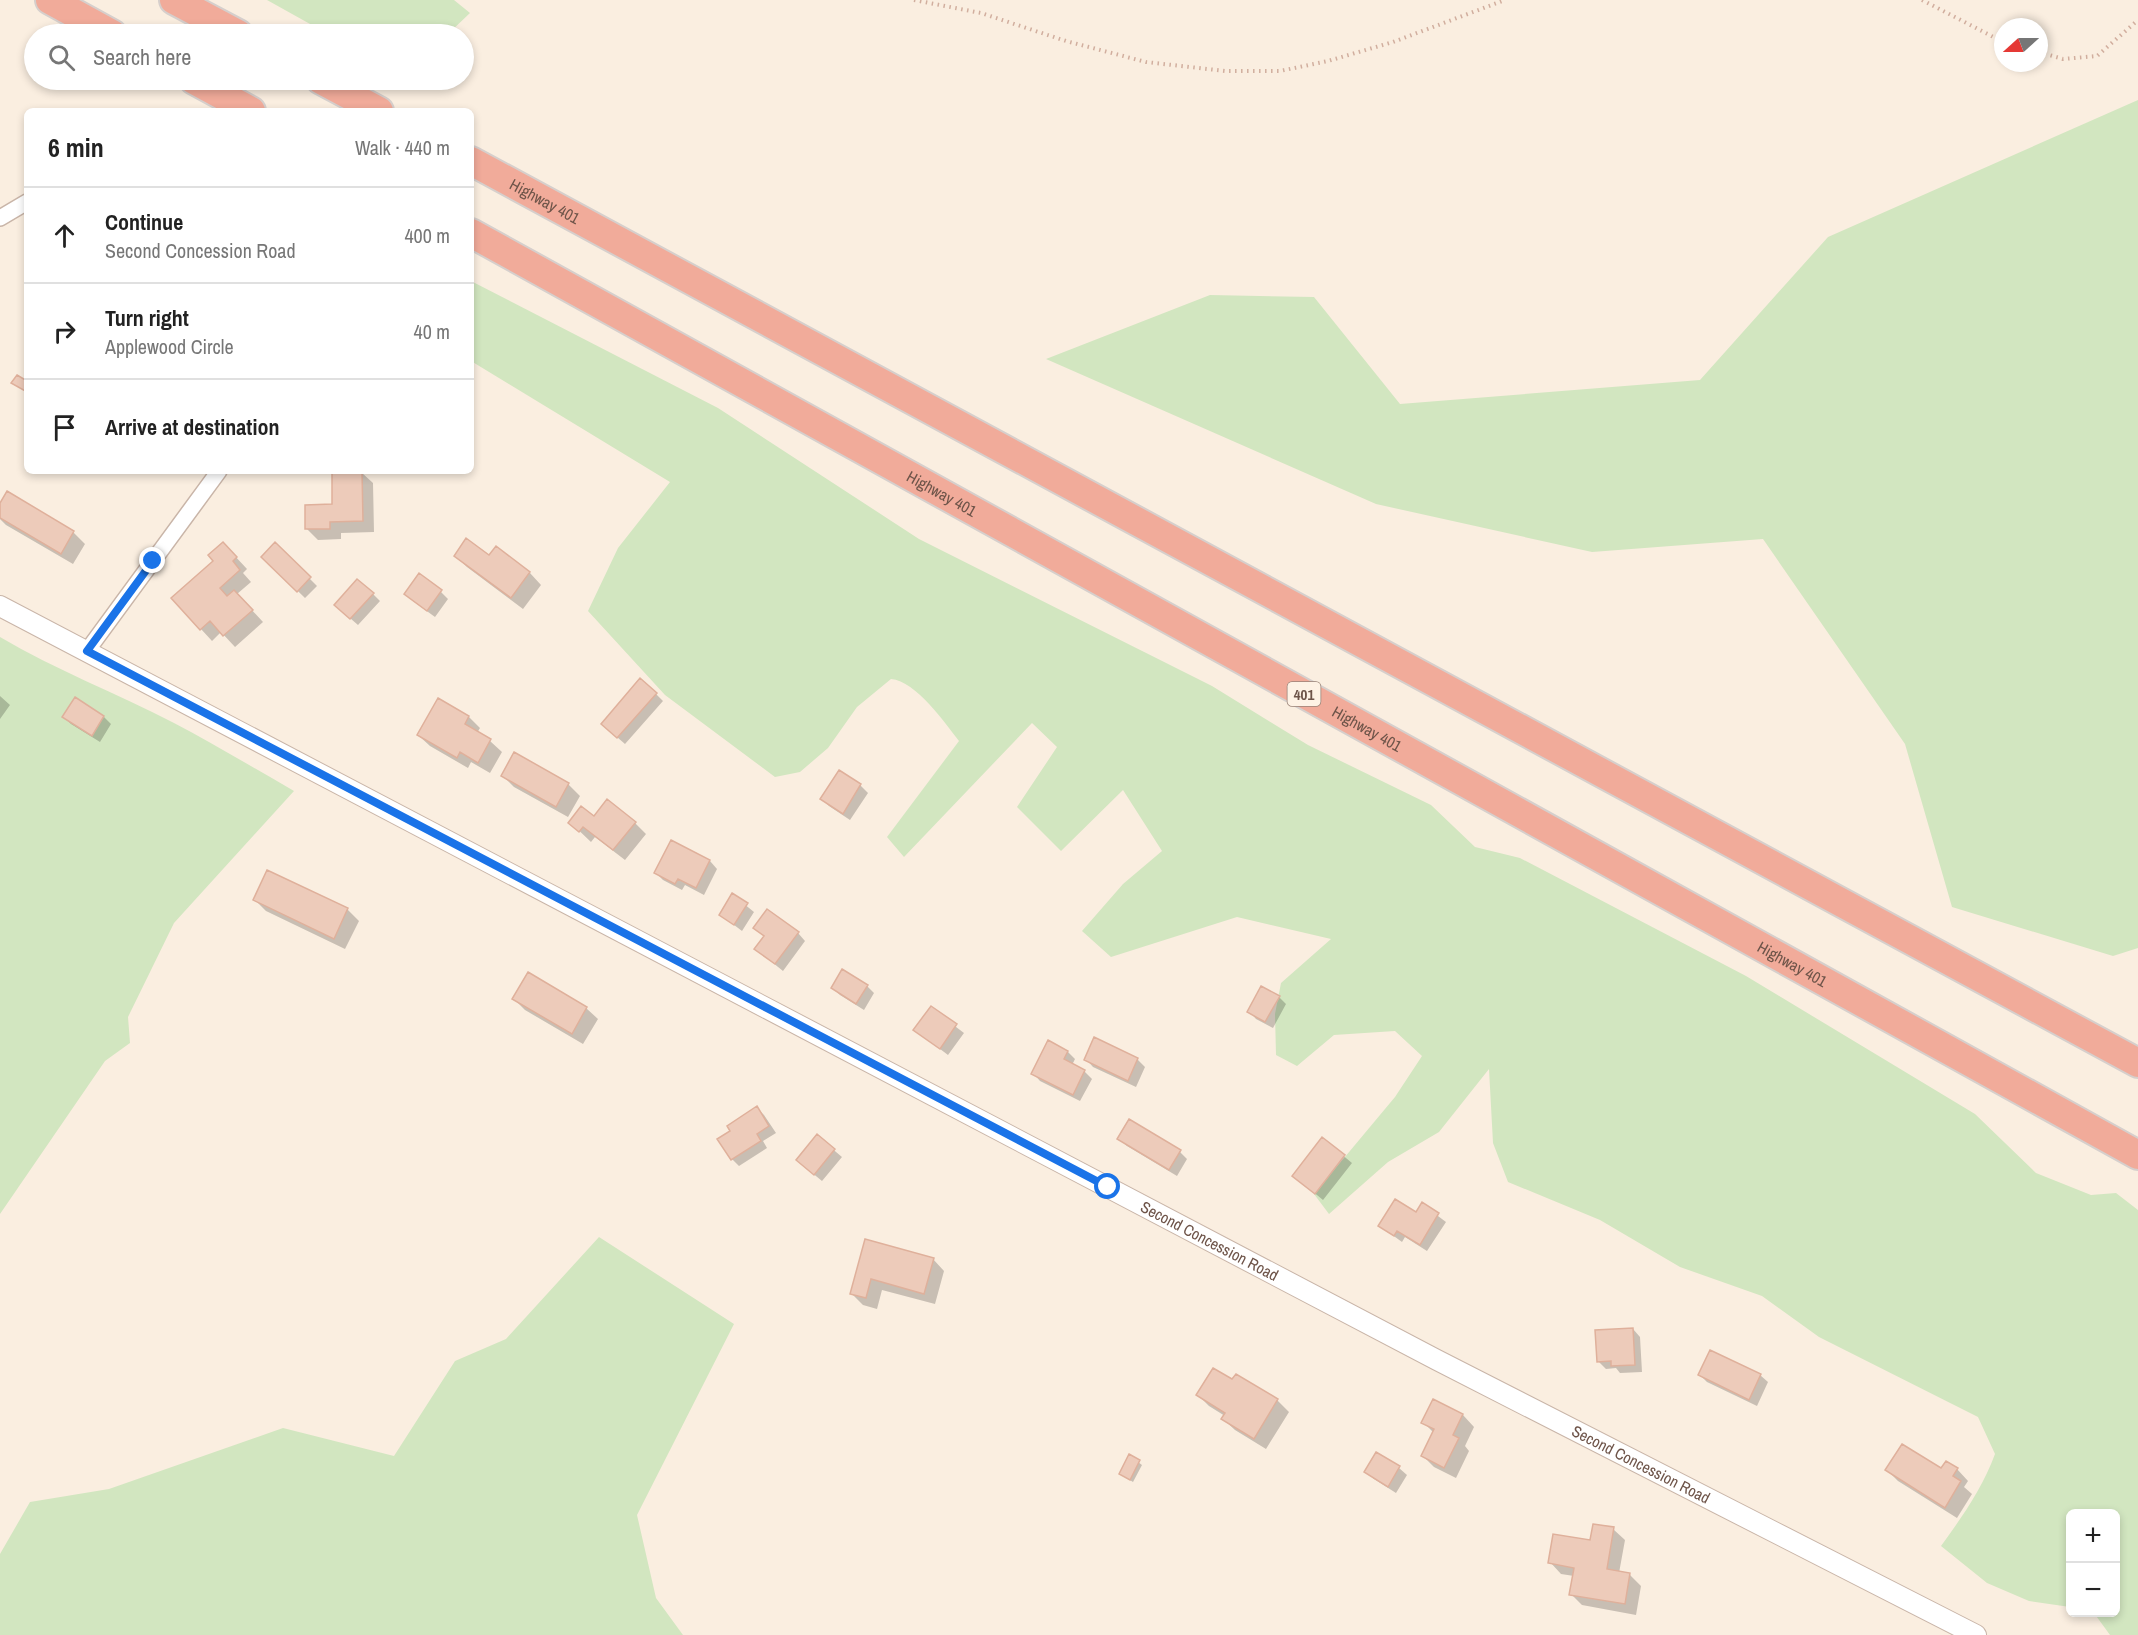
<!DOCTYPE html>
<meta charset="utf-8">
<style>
:root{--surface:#fff;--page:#f2f2f2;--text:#222;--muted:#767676;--line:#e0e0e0}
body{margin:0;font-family:"Archivo Narrow",sans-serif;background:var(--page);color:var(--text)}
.controls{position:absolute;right:18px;bottom:18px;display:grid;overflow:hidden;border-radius:9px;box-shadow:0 3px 9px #0003}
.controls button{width:54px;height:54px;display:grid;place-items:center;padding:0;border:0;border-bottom:2px solid var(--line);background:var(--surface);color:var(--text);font:30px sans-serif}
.compass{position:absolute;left:1994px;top:18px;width:54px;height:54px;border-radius:50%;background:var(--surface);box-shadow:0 3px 9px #0003;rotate:249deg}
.stop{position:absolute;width:18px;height:18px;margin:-14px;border:4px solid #1a73e8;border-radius:50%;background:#fff}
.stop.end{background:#1a73e8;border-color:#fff;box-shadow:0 2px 6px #0008}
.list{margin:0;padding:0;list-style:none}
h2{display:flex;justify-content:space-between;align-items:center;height:78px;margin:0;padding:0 24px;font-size:26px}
h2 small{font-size:20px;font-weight:400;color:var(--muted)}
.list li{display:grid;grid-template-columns:39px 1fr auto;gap:18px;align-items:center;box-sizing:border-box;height:96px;padding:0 24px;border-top:2px solid var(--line)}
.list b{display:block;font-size:22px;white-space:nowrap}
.list p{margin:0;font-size:20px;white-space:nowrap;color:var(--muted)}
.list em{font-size:20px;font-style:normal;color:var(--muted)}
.icon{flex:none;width:33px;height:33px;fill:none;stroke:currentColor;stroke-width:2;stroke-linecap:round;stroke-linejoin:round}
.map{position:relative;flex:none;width:2138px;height:1635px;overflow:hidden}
.search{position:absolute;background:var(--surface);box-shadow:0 3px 9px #0003;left:24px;top:24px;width:450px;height:66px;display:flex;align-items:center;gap:15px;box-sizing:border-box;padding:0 21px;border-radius:33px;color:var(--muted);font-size:22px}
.panel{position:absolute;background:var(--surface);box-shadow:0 3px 9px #0003;left:24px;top:108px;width:450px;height:366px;border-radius:9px}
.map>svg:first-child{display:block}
</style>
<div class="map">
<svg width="2138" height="1635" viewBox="0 0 2138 1635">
<rect width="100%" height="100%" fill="#faeee0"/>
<!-- green -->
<path fill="#d2e6c0" d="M267 0H454L470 13 448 34H328Z
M2138 100V948L2113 956 1952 907 1905 744 1763 539 1592 552 1376 504 1046 359 1210 295 1314 297 1400 404 1700 380 1828 237Z
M471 281 718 408 919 539 1212 686 1308 745 1431 805 1475 847 1520 858 1746 976 1975 1114 2036 1173 2091 1195 2116 1193 2138 1210V1635H2110L2094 1613 2116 1612V1514H2070V1607L2029 1601 1987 1583 1941 1546C1962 1517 1982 1489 1995 1454L1978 1417 1819 1337 1762 1296 1680 1267 1600 1220 1508 1182 1493 1143 1489 1069 1439 1132 1388 1162 1329 1214 1314 1194 1395 1097 1422 1056 1395 1031 1334 1035 1297 1066 1276 1055 1275 1014 1281 983 1331 939 1237 917 1111 957 1082 931 1123 884 1162 851 1123 790 1061 851 1017 807 1057 747 1032 723 904 857 887 837 959 741C945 723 916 681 891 679L857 707 828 748 800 772 775 777 665 695 588 611 618 548 670 482 471 361Z
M0 637C56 670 116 693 174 723 214 744 254 768 294 791L174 923 128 1017 130 1043 105 1061 0 1214Z
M599 1237 734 1324 637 1515 656 1598 683 1635H0V1554L30 1502 109 1489 283 1428 394 1456 455 1361 506 1339Z"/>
<!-- shadow -->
<path fill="#0003" d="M361 472 373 483 374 532 341 533V539L318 540 307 529 334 506Z
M7 493 73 532 85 544 73 564 6 525 0 519V506Z
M275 544 317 586 305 598 263 557Z
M496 549 530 573 541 585 523 609 467 567 456 556 490 558Z
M234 555 247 569 243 573 251 582 237 594 263 622 235 647 221 632 212 641 201 629Z
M441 592 448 599 435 617 413 601Z
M373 594 380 601 358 625 343 612Z
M656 694 663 701 625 744 610 731Z
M0 696 10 705 0 719Z
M75 699 104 717 111 724 100 742 71 724 64 717Z
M438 700 469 717 480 728 477 733 490 741 502 752 490 773 471 762 468 768 430 746 418 735Z
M515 754 568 784 580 796 568 817 514 787 503 776Z
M839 772 860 785 868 793 850 820 829 806 822 799Z
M594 818 635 823 646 834 625 860 595 837 591 842 570 822Z
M672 842 710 861 717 869 704 895 685 885 682 890 663 880 656 873Z
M733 895 754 912 742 931 721 915Z
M255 900 347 909 359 921 345 949 266 911Z
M755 927 798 933 805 941 783 971 756 949 765 937Z
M867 986 874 993 864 1010 840 995 833 988Z
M1279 997 1286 1004 1273 1028 1256 1019 1249 1011Z
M514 999 586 1008 598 1019 583 1044 525 1010Z
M931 1008 964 1033 948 1055 915 1030Z
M1095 1039 1138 1060 1145 1067 1136 1087 1093 1067 1086 1059Z
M1068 1052 1075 1059 1072 1065 1084 1071 1092 1079 1080 1101 1040 1081 1033 1073Z
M757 1108 764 1115 776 1133 763 1141 767 1148 739 1166 732 1159V1132Z
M817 1136 842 1157 822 1181 805 1167Z
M1119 1139 1180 1152 1187 1159 1177 1176 1127 1146Z
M1323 1139 1352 1163 1323 1200 1294 1176Z
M1422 1204 1446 1222 1427 1251 1405 1237 1402 1242 1380 1226 1416 1214Z
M866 1241 933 1259 944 1271 935 1304 882 1290 877 1309 863 1305 852 1294Z
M1633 1329 1640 1337 1642 1372 1620 1373 1616 1368 1606 1369 1599 1362Z
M1700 1375H1760L1768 1382 1757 1406 1707 1382Z
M1236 1376 1277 1400 1289 1412 1266 1449 1235 1430 1223 1419 1225 1416 1209 1406 1198 1395 1233 1382Z
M1433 1401 1463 1415 1474 1427 1465 1446 1469 1451 1456 1478 1434 1467 1423 1456 1434 1433 1423 1422Z
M1377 1454 1399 1468 1407 1475 1396 1493 1374 1479 1366 1472Z
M1130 1456 1142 1465 1133 1482 1120 1474Z
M1957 1469 1968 1481 1964 1487 1972 1494 1957 1518 1898 1481 1887 1470Z
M1613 1529 1625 1540 1619 1573 1630 1575 1641 1586 1636 1615 1582 1605 1571 1594 1574 1576 1561 1574 1550 1562Z"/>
<!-- building -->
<path fill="#edcbba" stroke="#dfb09b" stroke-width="1.5" d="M17 375 27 381V392L11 383Z
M332 471H362L363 521 330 522V529H305V505L332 504Z
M7 491 74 531 61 554 0 518V503Z
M466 538 489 555 496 546 530 572 511 598 454 556Z
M223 542 237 557 233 561 240 570 220 588 227 596 234 590 253 610 223 636 210 621 200 630 171 598 213 561 208 555Z
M275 542 311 577 297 592 261 557Z
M419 573 442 590 427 611 404 594Z
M357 579 374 593 350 619 334 605Z
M640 678 657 693 617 738 601 724Z
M75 697 104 716 92 736 62 717Z
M438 698 469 716 465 724 491 739 478 763 460 752 457 758 417 735Z
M514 752 569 783 556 807 501 776Z
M839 770 861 784 843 814 820 799Z
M607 799 636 822 613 850 583 827 579 832 568 823 581 806 594 816Z
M671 840 710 860 696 888 678 879 675 884 654 873Z
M267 870 348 908 334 939 253 900Z
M732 893 748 903 734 925 719 915Z
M767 909 799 932 775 964 754 949 764 936 753 928Z
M842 969 868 985 856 1004 831 988Z
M528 972 587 1007 572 1034 512 999Z
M1261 986 1280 996 1265 1022 1247 1012Z
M931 1006 957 1024 940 1049 913 1030Z
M1094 1037 1138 1058 1128 1081 1084 1060Z
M1048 1040 1068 1051 1064 1059 1085 1070 1073 1095 1031 1074Z
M757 1106 769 1126 757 1134 761 1141 731 1160 717 1139 730 1131 727 1126Z
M1129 1119 1181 1150 1169 1170 1117 1139Z
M817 1134 835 1149 814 1175 796 1160Z
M1322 1137 1345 1155 1315 1194 1292 1176Z
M1395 1199 1416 1212 1422 1202 1439 1213 1420 1245 1397 1231 1394 1236 1378 1226Z
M865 1239 934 1258 924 1294 871 1279 866 1298 850 1294Z
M1633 1328 1635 1365 1611 1366V1361L1597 1362 1595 1330Z
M1710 1350 1761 1374 1749 1400 1698 1375Z
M1213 1368 1232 1379 1236 1374 1278 1399 1254 1439 1221 1419 1225 1413 1196 1395Z
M1433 1399 1463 1414 1453 1435 1459 1438 1444 1468 1421 1456 1434 1429 1421 1423Z
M1902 1444 1941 1468 1946 1461 1958 1468 1953 1476 1961 1481 1945 1508 1885 1470Z
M1376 1452 1400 1466 1388 1487 1364 1472Z
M1129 1454 1140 1460 1130 1480 1119 1474Z
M1593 1524 1614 1527 1607 1569 1630 1573 1625 1604 1569 1595 1574 1568 1548 1563 1553 1534 1590 1540Z"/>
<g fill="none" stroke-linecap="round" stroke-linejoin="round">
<defs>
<path id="minor" d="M0 218 27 202
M87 651 219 471"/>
<g id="tertiary">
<path id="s1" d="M0 606 1437 1360 1976 1635"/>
</g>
<g id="motorway">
<path d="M50 0 112 34"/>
<path d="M174 0 238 34"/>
<path d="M194 80 251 111"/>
<path d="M321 80 379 111"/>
<path id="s2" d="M471 161 2138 1063"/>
<path id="s3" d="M471 233 2138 1155"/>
</g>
</defs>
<!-- minor casing -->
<use href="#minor" stroke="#c9b5a8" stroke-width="18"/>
<!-- tertiary casing -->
<use href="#tertiary" stroke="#c9b5a8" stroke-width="22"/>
<!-- motorway casing -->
<use href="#motorway" stroke="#d6cfcc" stroke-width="32"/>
<!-- path -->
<path stroke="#d1ae9e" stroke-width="4" stroke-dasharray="1.5 4.5" stroke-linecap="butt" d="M914 0 981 13 1066 41 1146 62 1225 71H1280L1328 61 1393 42 1505 0
M1922 0 2003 42
M2039 52 2063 59 2097 56 2138 20"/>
<!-- minor -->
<use href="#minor" stroke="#fff" stroke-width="15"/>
<!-- tertiary -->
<use href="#tertiary" stroke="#fff" stroke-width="20"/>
<!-- motorway -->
<use href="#motorway" stroke="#f1ab9a" stroke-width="28"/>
</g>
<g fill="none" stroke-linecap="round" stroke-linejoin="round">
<!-- route -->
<path stroke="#1a73e8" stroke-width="8" d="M153 561 87 651 1108 1187"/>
</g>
<g text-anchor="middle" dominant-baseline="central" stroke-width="4.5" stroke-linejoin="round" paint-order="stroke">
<!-- shield labels -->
<rect fill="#fef2e5" stroke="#998378" stroke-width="1.5" x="1287.5" y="682" width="33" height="24" rx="4.5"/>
<g font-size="15" font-weight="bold" fill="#6e5449">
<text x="1304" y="694">401</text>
</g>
<!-- street labels -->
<g font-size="16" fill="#6e5449" stroke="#fef2e5">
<text stroke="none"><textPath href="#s2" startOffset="84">Highway 401</textPath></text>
<text stroke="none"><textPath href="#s3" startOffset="538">Highway 401</textPath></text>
<text stroke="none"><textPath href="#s3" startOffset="1024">Highway 401</textPath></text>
<text stroke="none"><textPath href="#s3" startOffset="1510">Highway 401</textPath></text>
<text stroke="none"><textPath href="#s1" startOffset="1366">Second Concession Road</textPath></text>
<text stroke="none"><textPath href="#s1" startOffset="1852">Second Concession Road</textPath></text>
</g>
</g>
</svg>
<div class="controls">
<button>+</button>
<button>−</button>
</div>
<svg class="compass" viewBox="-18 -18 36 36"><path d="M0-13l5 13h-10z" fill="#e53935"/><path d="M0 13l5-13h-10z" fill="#767676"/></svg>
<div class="stop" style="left:1108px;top:1187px"></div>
<div class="stop end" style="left:153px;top:561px"></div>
<div class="search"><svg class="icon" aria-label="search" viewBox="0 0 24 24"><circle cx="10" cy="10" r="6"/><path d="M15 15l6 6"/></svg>Search here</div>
<section class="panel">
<h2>6 min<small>Walk · 440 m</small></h2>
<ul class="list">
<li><svg class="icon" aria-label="ahead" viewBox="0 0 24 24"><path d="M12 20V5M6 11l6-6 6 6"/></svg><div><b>Continue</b><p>Second Concession Road</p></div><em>400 m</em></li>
<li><svg class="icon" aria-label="right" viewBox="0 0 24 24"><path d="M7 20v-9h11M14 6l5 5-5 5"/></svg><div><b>Turn right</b><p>Applewood Circle</p></div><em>40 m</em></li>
<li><svg class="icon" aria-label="arrive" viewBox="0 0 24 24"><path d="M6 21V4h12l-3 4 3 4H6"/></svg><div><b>Arrive at destination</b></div></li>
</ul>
</section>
</div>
